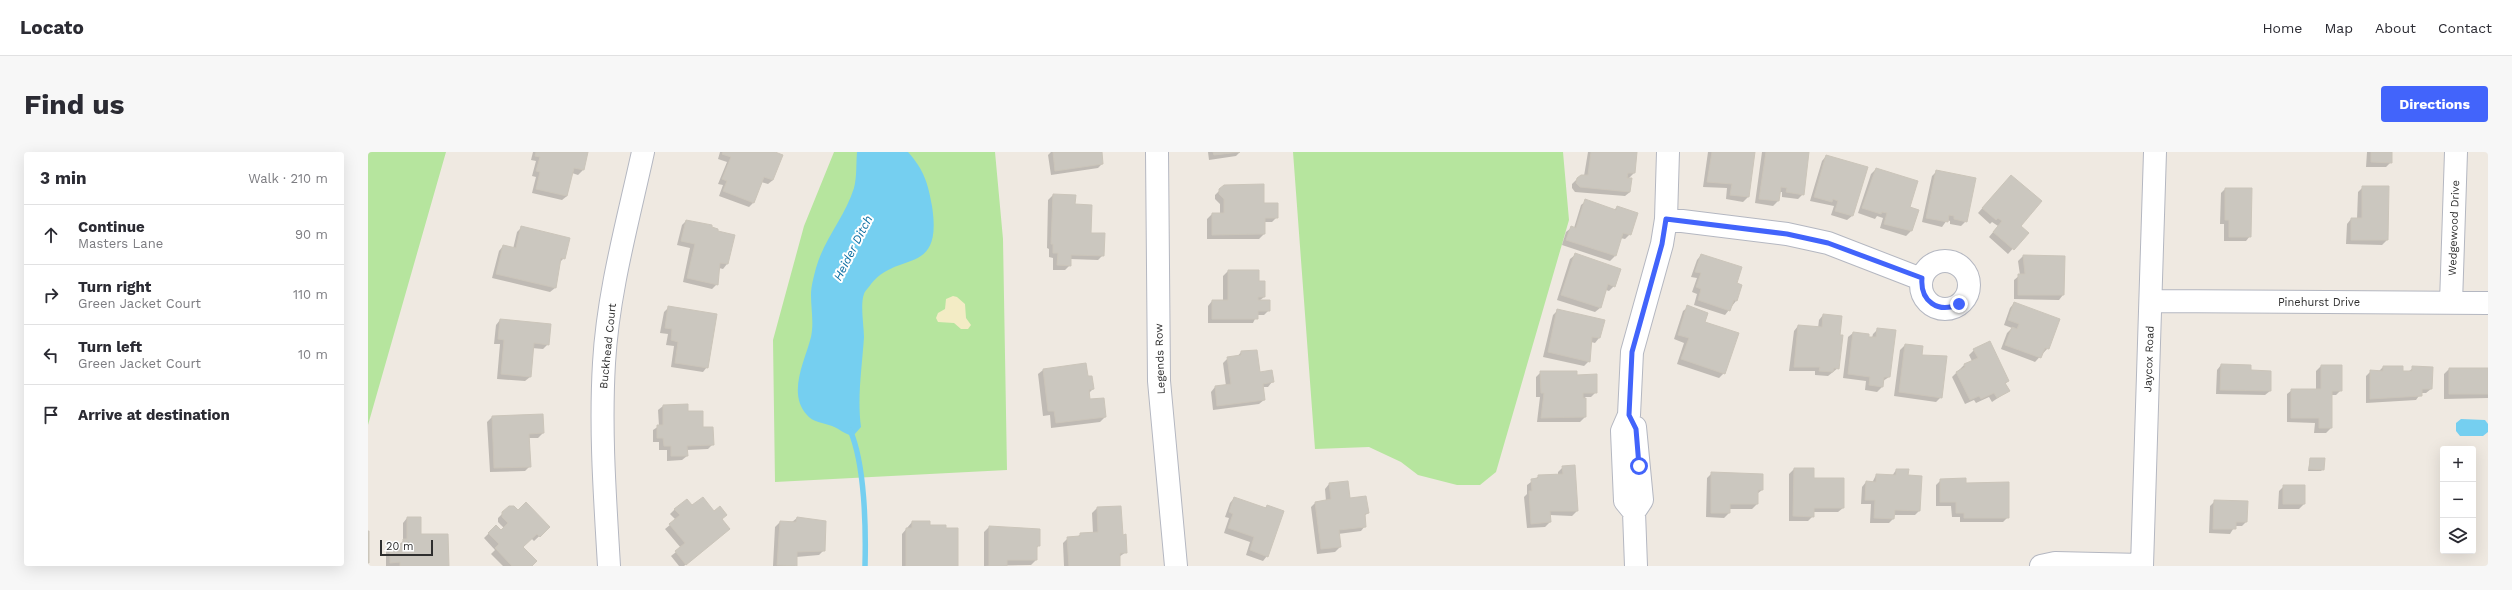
<!DOCTYPE html>
<meta charset="utf-8">
<style>
:root{--surface:#fff;--page:#f7f7f7;--text:#2b2b33;--muted:#7c7c81;--line:#e1e1e2;--accent:#4264fb}
body{margin:0;font-family:"Work Sans",sans-serif;background:var(--page);color:var(--text)}
.controls{position:absolute;right:12px;bottom:12px;display:grid;overflow:hidden;border-radius:4px;box-shadow:0 4px 16px #0002}
.controls button{width:36px;height:36px;display:grid;place-items:center;padding:0;border:0;border-bottom:1px solid var(--line);background:var(--surface);color:var(--text);font:20px sans-serif}
.scale{position:absolute;left:12px;bottom:10px;width:53px;box-sizing:border-box;padding-left:4px;border:2px solid #2e2e2e;border-top:0;font-size:11px;line-height:14px;white-space:nowrap;color:#2e2e2e;-webkit-text-stroke:3px #fff;paint-order:stroke}
.stop{position:absolute;width:12px;height:12px;margin:-9px;border:3px solid #4264fb;border-radius:50%;background:#fff}
.stop.end{background:#4264fb;border-color:#fff;box-shadow:0 1px 4px #0008}
.list{margin:0;padding:0;list-style:none}
h2{display:flex;justify-content:space-between;align-items:center;height:52px;margin:0;padding:0 16px;font-size:17px}
h2 small{font-size:13px;font-weight:400;color:var(--muted)}
.list li{display:grid;grid-template-columns:26px 1fr auto;gap:12px;align-items:center;box-sizing:border-box;height:60px;padding:0 16px;border-top:1px solid var(--line)}
.list b{display:block;font-size:15px;white-space:nowrap}
.list p{margin:0;font-size:13px;white-space:nowrap;color:var(--muted)}
.list em{font-size:13px;font-style:normal;color:var(--muted)}
.icon{flex:none;width:22px;height:22px;fill:none;stroke:currentColor;stroke-width:2;stroke-linecap:round;stroke-linejoin:round}
.map{position:relative;flex:none;width:2120px;height:414px;overflow:hidden;border-radius:4px}
header{display:flex;align-items:center;gap:24px;box-sizing:border-box;height:56px;padding:0 20px;background:var(--surface);border-bottom:1px solid var(--line)}
header strong{font-size:19px}
nav{display:flex;gap:22px;margin-inline-start:auto;font-size:14px}
.intro{display:flex;align-items:center;justify-content:space-between;box-sizing:border-box;height:96px;padding:0 24px}
h1{margin:0;font-size:28px}
.button{padding:10px 18px;border-radius:4px;background:var(--accent);color:#fff;font-size:14px;font-weight:700}
main{display:flex;gap:24px;padding:0 24px}
aside{flex:1;background:var(--surface);border-radius:4px;box-shadow:0 4px 16px #0002}
.map>svg:first-child{display:block}
</style>
<header>
<strong>Locato</strong>
<nav><a>Home</a><a>Map</a><a>About</a><a>Contact</a></nav>
</header>
<div class="intro"><h1>Find us</h1><a class="button">Directions</a></div>
<main>
<aside>
<h2>3 min<small>Walk · 210 m</small></h2>
<ul class="list">
<li><svg class="icon" aria-label="ahead" viewBox="0 0 24 24"><path d="M12 20V5M6 11l6-6 6 6"/></svg><div><b>Continue</b><p>Masters Lane</p></div><em>90 m</em></li>
<li><svg class="icon" aria-label="right" viewBox="0 0 24 24"><path d="M7 20v-9h11M14 6l5 5-5 5"/></svg><div><b>Turn right</b><p>Green Jacket Court</p></div><em>110 m</em></li>
<li><svg class="icon" aria-label="left" viewBox="0 0 24 24"><path d="M17 20v-9H6M10 6l-5 5 5 5"/></svg><div><b>Turn left</b><p>Green Jacket Court</p></div><em>10 m</em></li>
<li><svg class="icon" aria-label="arrive" viewBox="0 0 24 24"><path d="M6 21V4h12l-3 4 3 4H6"/></svg><div><b>Arrive at destination</b></div></li>
</ul>
</aside>
<div class="map">
<svg width="2120" height="414" viewBox="0 0 2120 414">
<rect width="100%" height="100%" fill="#efe9e1"/>
<!-- green -->
<path fill="#b6e59e" d="M0 0H78L0 273Z
M466 0H627L635 87 639 318 407 330 405 188 436 74Z
M925 0H1195L1201 68 1128 320 1112 333H1089L1050 323 1033 310 1001 295 947 297Z"/>
<!-- sand -->
<path fill="#f3ecc5" d="M585 144 589 145 597 152 598 166 603 173 600 177H593L586 171 570 170 568 166 570 161 577 157 578 147Z"/>
<!-- water -->
<path fill="#75cff0" d="M489 0H540C556 18 560 31 564 54 575 125 530 98 503 132 501 135 497 139 496 142 492 152 496 174 496 185 494 216 489 245 493 275L485 284C476 282 472 277 464 274 456 271 444 270 439 263 419 241 437 209 443 185 446 171 443 157 443 143 443 134 446 124 448 116 456 87 477 65 486 36 489 25 488 11 489 0Z
M2093 267 2117 268 2120 272V280L2115 284H2092L2088 279V271Z"/>
<!-- shadow -->
<path fill="#0003" d="M165 0H219L215 18 210 23 204 21 199 44 194 48 164 41 168 25 164 24 168 9 163 8Z
M352 0H404L405 28 400 32 393 30 386 50 381 55 351 44 355 33 350 32 359 10 350 7Z
M683 0H733L734 12 730 16 683 23 680 3Z
M840 0H872L868 4 841 8Z
M1220 0H1261L1266 21 1260 27 1262 40 1257 44 1207 40 1204 36V32L1209 27 1216 24Z
M1340 0H1386L1380 45 1375 50 1358 47 1359 36 1335 35Z
M1394 0H1440L1435 42 1430 47 1414 45V40H1411L1410 49 1405 54 1387 51Z
M1999 0H2023V10L2018 15H1998Z
M1458 4 1484 64 1479 68 1463 63 1466 54 1442 49 1454 9Z
M1508 17 1540 55 1550 58 1543 79 1538 84 1512 76 1515 66 1509 64 1507 67 1490 61 1503 22Z
M1569 19 1598 69 1593 74 1582 72V69L1579 68 1574 75 1554 70 1564 24Z
M1638 29 1651 74 1659 81 1640 102 1621 85 1630 74 1624 70 1622 72 1610 61Z
M856 34 895 52 909 65 904 70H896V82L891 87H839V67L844 62H852V52L847 47V43Z
M1995 35 2019 88 2014 93 1978 92 1979 72 1983 67H1989L1990 40Z
M1857 37 1882 84 1878 89H1856V72H1852L1853 41Z
M685 43 706 53 735 103 730 108 702 107V113L697 118H685V106L681 105V97L679 96 680 48Z
M1218 49 1246 58 1249 55 1262 82 1257 87 1252 86 1247 104 1242 109 1194 93 1198 80 1203 76H1206L1213 53Z
M318 69 359 112 355 117 351 116 349 132 344 137 315 130 322 96 309 93 314 73Z
M153 76 196 106 191 111 187 136 182 140 124 126 131 99 135 94 145 97 149 80Z
M1207 103 1246 134 1241 139 1238 138 1232 156 1227 160 1189 148 1202 107Z
M1333 103 1367 132 1373 133 1368 149 1357 163 1326 153 1329 142 1324 140 1329 126 1323 125 1329 108Z
M1655 104 1695 143 1691 148 1646 147V128L1652 123 1650 109Z
M860 119 890 130 896 145 891 149 901 158 896 163H889L885 171H840V154L844 149H855V124Z
M1646 151 1680 196 1667 210 1633 197 1639 181 1644 176 1636 173 1642 156Z
M301 155 339 215 335 220 303 215 306 194 298 193 300 182 292 181 296 160Z
M1320 155 1336 170 1356 221 1351 226 1309 212 1316 191 1306 187 1315 159Z
M1190 158 1231 186 1227 191 1223 190 1221 209 1216 214 1175 205 1185 163Z
M1455 163 1470 216 1460 224 1447 223V219H1421L1426 179 1430 174 1450 176 1451 168Z
M132 168 180 192 175 197 164 196 162 225 157 229 129 227 132 192H126L128 173Z
M1510 177 1521 225 1515 229 1514 235 1509 240 1497 238 1498 229 1475 226 1480 185 1485 181 1504 186 1505 182Z
M1537 193 1553 204 1573 245 1568 250 1526 244 1532 198Z
M1606 198 1640 229 1637 232 1640 239 1624 250 1621 245 1608 251 1606 248 1597 252 1584 225 1596 213 1604 209 1601 203Z
M873 200 891 221 904 230 900 235H895L896 248 891 252 845 258 843 240 847 235 858 234 855 211 860 206 869 205Z
M1853 213 1882 219 1902 239 1897 243 1848 242 1849 218Z
M1953 214 1973 238 1968 243H1963V276L1958 281H1946L1947 271 1919 270V242L1924 238H1948V219Z
M2015 215 2034 220H2040L2045 216 2063 237 2058 241H2053L2048 248 1998 251V224L2003 219 2010 220Z
M2081 217H2120V246L2076 247V222Z
M675 218 719 225 725 237 721 241V248L737 265 732 270 683 276 682 263 675 264 670 222Z
M1173 220 1208 224 1228 240 1223 245H1217V265L1212 270H1169L1172 245H1168V225Z
M295 254 319 260 334 276 344 293 340 297 319 298V304L314 308 299 309V298H291V290H285V278L291 274 290 258Z
M124 265 175 281 170 286H161L162 314 157 319 122 320 119 270Z
M1942 307 1955 317 1953 319H1940Z
M1195 315 1209 359 1204 364 1182 363V370L1177 375 1159 376 1156 345 1159 342V333L1171 324 1190 323V320Z
M1426 317 1445 327 1475 356 1470 360H1445V364L1440 369H1421V322Z
M1528 318 1539 324 1551 359 1547 363H1526L1525 367 1521 371H1502L1503 352H1493L1494 335 1498 330 1504 331 1508 323 1524 324Z
M1344 321 1394 338 1389 342V352L1384 357H1361V361L1356 366 1338 365 1339 326Z
M1573 328 1597 332 1640 365 1635 370H1592V365H1584L1583 354H1568V333Z
M961 332 1000 361 996 364 997 374 993 379 970 382 972 395 967 400 949 402 943 355 948 350 958 349 957 337Z
M1916 334H1936V352L1931 357H1910L1911 339Z
M866 346 896 357 899 354V404L895 409 878 403 882 390 856 381 861 366 857 365 862 351Z
M1847 349 1878 370 1874 374H1867L1862 382 1841 381 1842 354Z
M141 355 181 375 166 389 163 386 154 395 163 414H135L123 402 127 398 116 386 128 374 133 379 136 376 130 370V366Z
M324 355 353 368 356 381 316 414H311L303 404 313 396 297 377 308 368 302 362 307 357Z
M729 356 758 400 751 405V414H696L695 391 700 386 709 385 713 382 725 381 724 361Z
M39 366 52 383 79 414H18V398L22 393H31L35 389V371Z
M429 366 456 398 451 403 428 405 427 414H405L407 375 412 370H424Z
M544 370 561 374 589 414H534V382Z
M621 375 671 378V393L668 397V408L663 413 616 414V380Z"/>
<g fill="none" stroke-linecap="round" stroke-linejoin="round">
<!-- stream -->
<path stroke="#75cff0" stroke-width="5.5" d="M482 278C497 312 498 377 497 414"/>
</g>
<!-- building -->
<path fill="#cbc7bf" stroke="#cbc5ba" d="M168 0H220L216 18 206 16 199 44 168 37 172 20 168 19 172 5 167 4Z
M355 0H407L415 3 405 28 396 25 386 51 355 39 359 29 354 27 363 5 354 2Z
M685 0H734L735 12 687 19Z
M845 0H872L846 3Z
M1223 0H1269L1267 21H1260L1259 26H1264L1262 40 1212 35 1208 31 1209 26 1213 23H1220Z
M1344 0H1387L1381 45 1362 43 1364 32 1339 30Z
M1398 0H1441L1436 43 1418 40 1419 36 1413 35 1411 49 1391 47Z
M2003 0H2024V11L2003 10Z
M1458 3 1500 15 1485 64 1467 59 1470 49 1465 47 1464 50 1446 45Z
M1508 16 1550 29 1542 55 1551 58 1544 79 1516 72 1519 61 1514 60 1513 62 1494 56Z
M1568 18 1608 26 1599 70 1586 67V64L1581 63 1580 70 1558 66Z
M1643 23 1674 49 1653 74 1661 81 1646 98 1625 80 1634 69 1630 66 1628 68 1614 56Z
M896 32V51H910V66H897V82L844 83V61H856V47L851 42V37L856 33Z
M1994 34H2021L2020 88H1983V66H1994Z
M1857 36H1884L1883 85H1861V68H1857Z
M685 42 708 43 707 52 724 53 723 81H737L736 104 703 103V114L689 113 690 101H685V92H683Z
M1217 47 1248 58 1249 54 1270 61 1263 83 1255 81 1248 104 1198 88 1203 74 1208 76Z
M318 68 344 73V75L350 77V79L367 83 360 112 352 111 350 133 319 126 327 92 313 89Z
M153 74 202 86 197 107 193 106 188 136 128 122 135 93 148 96Z
M1207 101 1253 117 1247 135 1240 132 1233 156 1193 143Z
M1333 102 1374 115 1369 131 1374 133 1369 149 1366 148 1362 159 1330 148 1333 137 1328 135 1333 121 1327 120Z
M1655 103 1697 104 1696 143H1650V122H1657Z
M860 118H891V129H897V145H890V148H902V159H890V167H844V148H860Z
M1646 150 1692 167 1681 197 1677 196 1673 206 1637 193 1644 175 1649 177 1651 172 1640 168Z
M1319 153 1340 161 1337 170 1371 181 1357 222 1313 207 1321 186 1310 183Z
M300 154 349 162 340 216 307 211 310 190 303 188 304 177 297 176Z
M1189 157 1237 168 1232 186 1224 185 1222 210 1180 200Z
M1455 162 1474 164 1472 183H1475L1471 217 1466 216 1465 220 1451 219 1452 215H1426L1430 173 1454 175Z
M132 167 183 172 181 193 166 191 163 225 133 222 136 188 130 187Z
M1509 176 1528 178 1522 225H1516L1515 235 1501 233 1502 225 1480 222 1485 180 1501 182V185H1508Z
M1622 189 1641 229 1637 231 1642 239 1629 246 1626 241 1613 247 1611 244 1602 248 1588 220 1597 215 1596 212 1610 206 1605 197Z
M1537 192 1555 194 1554 203 1579 204 1574 246 1531 240Z
M889 198 892 220 904 218 906 230 895 232 897 248 849 254 847 234 863 232 859 205 873 203V199Z
M718 211 720 224H724L726 237 721 238 722 247 736 246 738 265 688 271 686 259H680L675 217Z
M1853 212 1883 213V218L1903 219V239L1852 238Z
M1953 213H1974V239H1964V276H1951V266H1923V237H1953Z
M2015 214H2035V219H2044V214L2065 215 2064 237H2054V244L2002 247V218L2015 219Z
M2081 216H2120V242H2081Z
M1172 219H1209V223L1229 222V241H1215V246H1218V265L1173 266 1176 241H1173Z
M320 252V259H335V275H345L346 293 319 294 320 304H303V294H296L295 286H289V273H295V253Z
M175 262 176 281 161 282 163 315 126 316 124 264Z
M1942 306H1957L1956 318 1941 317Z
M1207 313 1210 359H1182L1183 370 1163 372 1161 339H1164L1163 327 1170 326V323L1195 322 1194 314Z
M1426 316H1446V326H1476V356H1446V365L1425 364Z
M1528 317H1541L1540 323 1554 324 1552 359 1527 358 1526 367 1506 366 1507 348H1497L1498 329 1508 330V322L1528 323Z
M1343 320 1395 322V338H1390V352H1362V361H1343Z
M1598 326V331L1641 330V366H1596V361H1588V350H1572V327Z
M980 329 982 346 998 344 1001 361 997 362 998 375 971 378 973 395 953 397 947 350 963 347 961 331Z
M1915 333H1937V352H1915Z
M335 345 346 359 352 354 359 363 354 367 362 377 318 413 307 399 317 391 301 372 312 363 306 357 319 347 324 353Z
M866 345 898 356 899 353 916 359 900 405 882 398 886 385 860 376 865 362 861 360Z
M1846 348 1880 349 1879 370H1868V377H1845Z
M158 350 182 375 172 385 169 382 155 395 169 409 164 414H144L127 396 131 392 120 381 128 373 133 378 140 371 134 365V360L141 354H146L150 358Z
M753 354 755 383 758 382 759 401H752V414H701L699 385 712 384V381L730 380 729 355Z
M39 365H53V382H80L81 414H32V410L22 411V392H35V387H39Z
M429 365 458 369 457 399 429 400V414L409 413 412 369 428 370Z
M544 369H562V373H578V376H590V414H538V376H544Z
M621 374 672 377V394H669V408H639V414H621Z
M0 379H1V411H0Z"/>
<g fill="none" stroke-linecap="round" stroke-linejoin="round">
<defs>
<path id="minor" d="M789 0 791 229 808 414
M1298 67 1419 82 1460 91 1553 127
M1553 133a24 24 0 1 1 48 0a24 24 0 1 1-48 0Z
M1783 149 2120 151
M2083 151 2088 0
M1267 275 1274 348 1266 360 1268 414
M1266 360 1257 349 1254 279 1261 263 1264 200 1294 92 1298 67 1300 0
M241 414C237 346 232 279 236 211 240 140 260 69 275 0
M1673 414 1687 411 1774 413
M1774 414 1787 0"/>
</defs>
<!-- minor casing -->
<use href="#minor" stroke="#b4b7c1" stroke-width="24"/>
<!-- minor -->
<use href="#minor" stroke="#fff" stroke-width="22"/>
</g>
<g fill="none" stroke-linecap="round" stroke-linejoin="round">
<!-- route -->
<path stroke="#4264fb" stroke-width="5" d="M1271 314 1268 277 1261 263 1264 200 1294 92 1298 67 1419 82 1460 91 1554 126C1552 149 1570 162 1591 152"/>
</g>
<g text-anchor="middle" dominant-baseline="central" stroke-width="4" stroke-linejoin="round" paint-order="stroke">
<!-- street labels -->
<g font-size="11" fill="#2e2e2e" stroke="#fff">
<text transform="translate(2086 76) rotate(-88)">Wedgewood Drive</text>
<text x="1951" y="150">Pinehurst Drive</text>
<text transform="translate(240 194) rotate(-84)">Buckhead Court</text>
<text transform="translate(792 207) rotate(-92)">Legends Row</text>
<text transform="translate(1781 207) rotate(-88)">Jaycox Road</text>
</g>
<!-- water labels -->
<g font-size="12" font-style="italic" fill="#0d6fa3" stroke="#fff">
<text transform="translate(485 96) rotate(-63)">Heider Ditch</text>
</g>
</g>
</svg>
<div class="controls">
<button>+</button>
<button>−</button>
<button><svg class="icon" aria-label="layers" viewBox="0 0 24 24"><path d="M12 4l9 5-9 5-9-5zM3 14l9 5 9-5"/></svg></button>
</div>
<div class="scale">20 m</div>
<div class="stop" style="left:1271px;top:314px"></div>
<div class="stop end" style="left:1591px;top:152px"></div>
</div>
</main>
